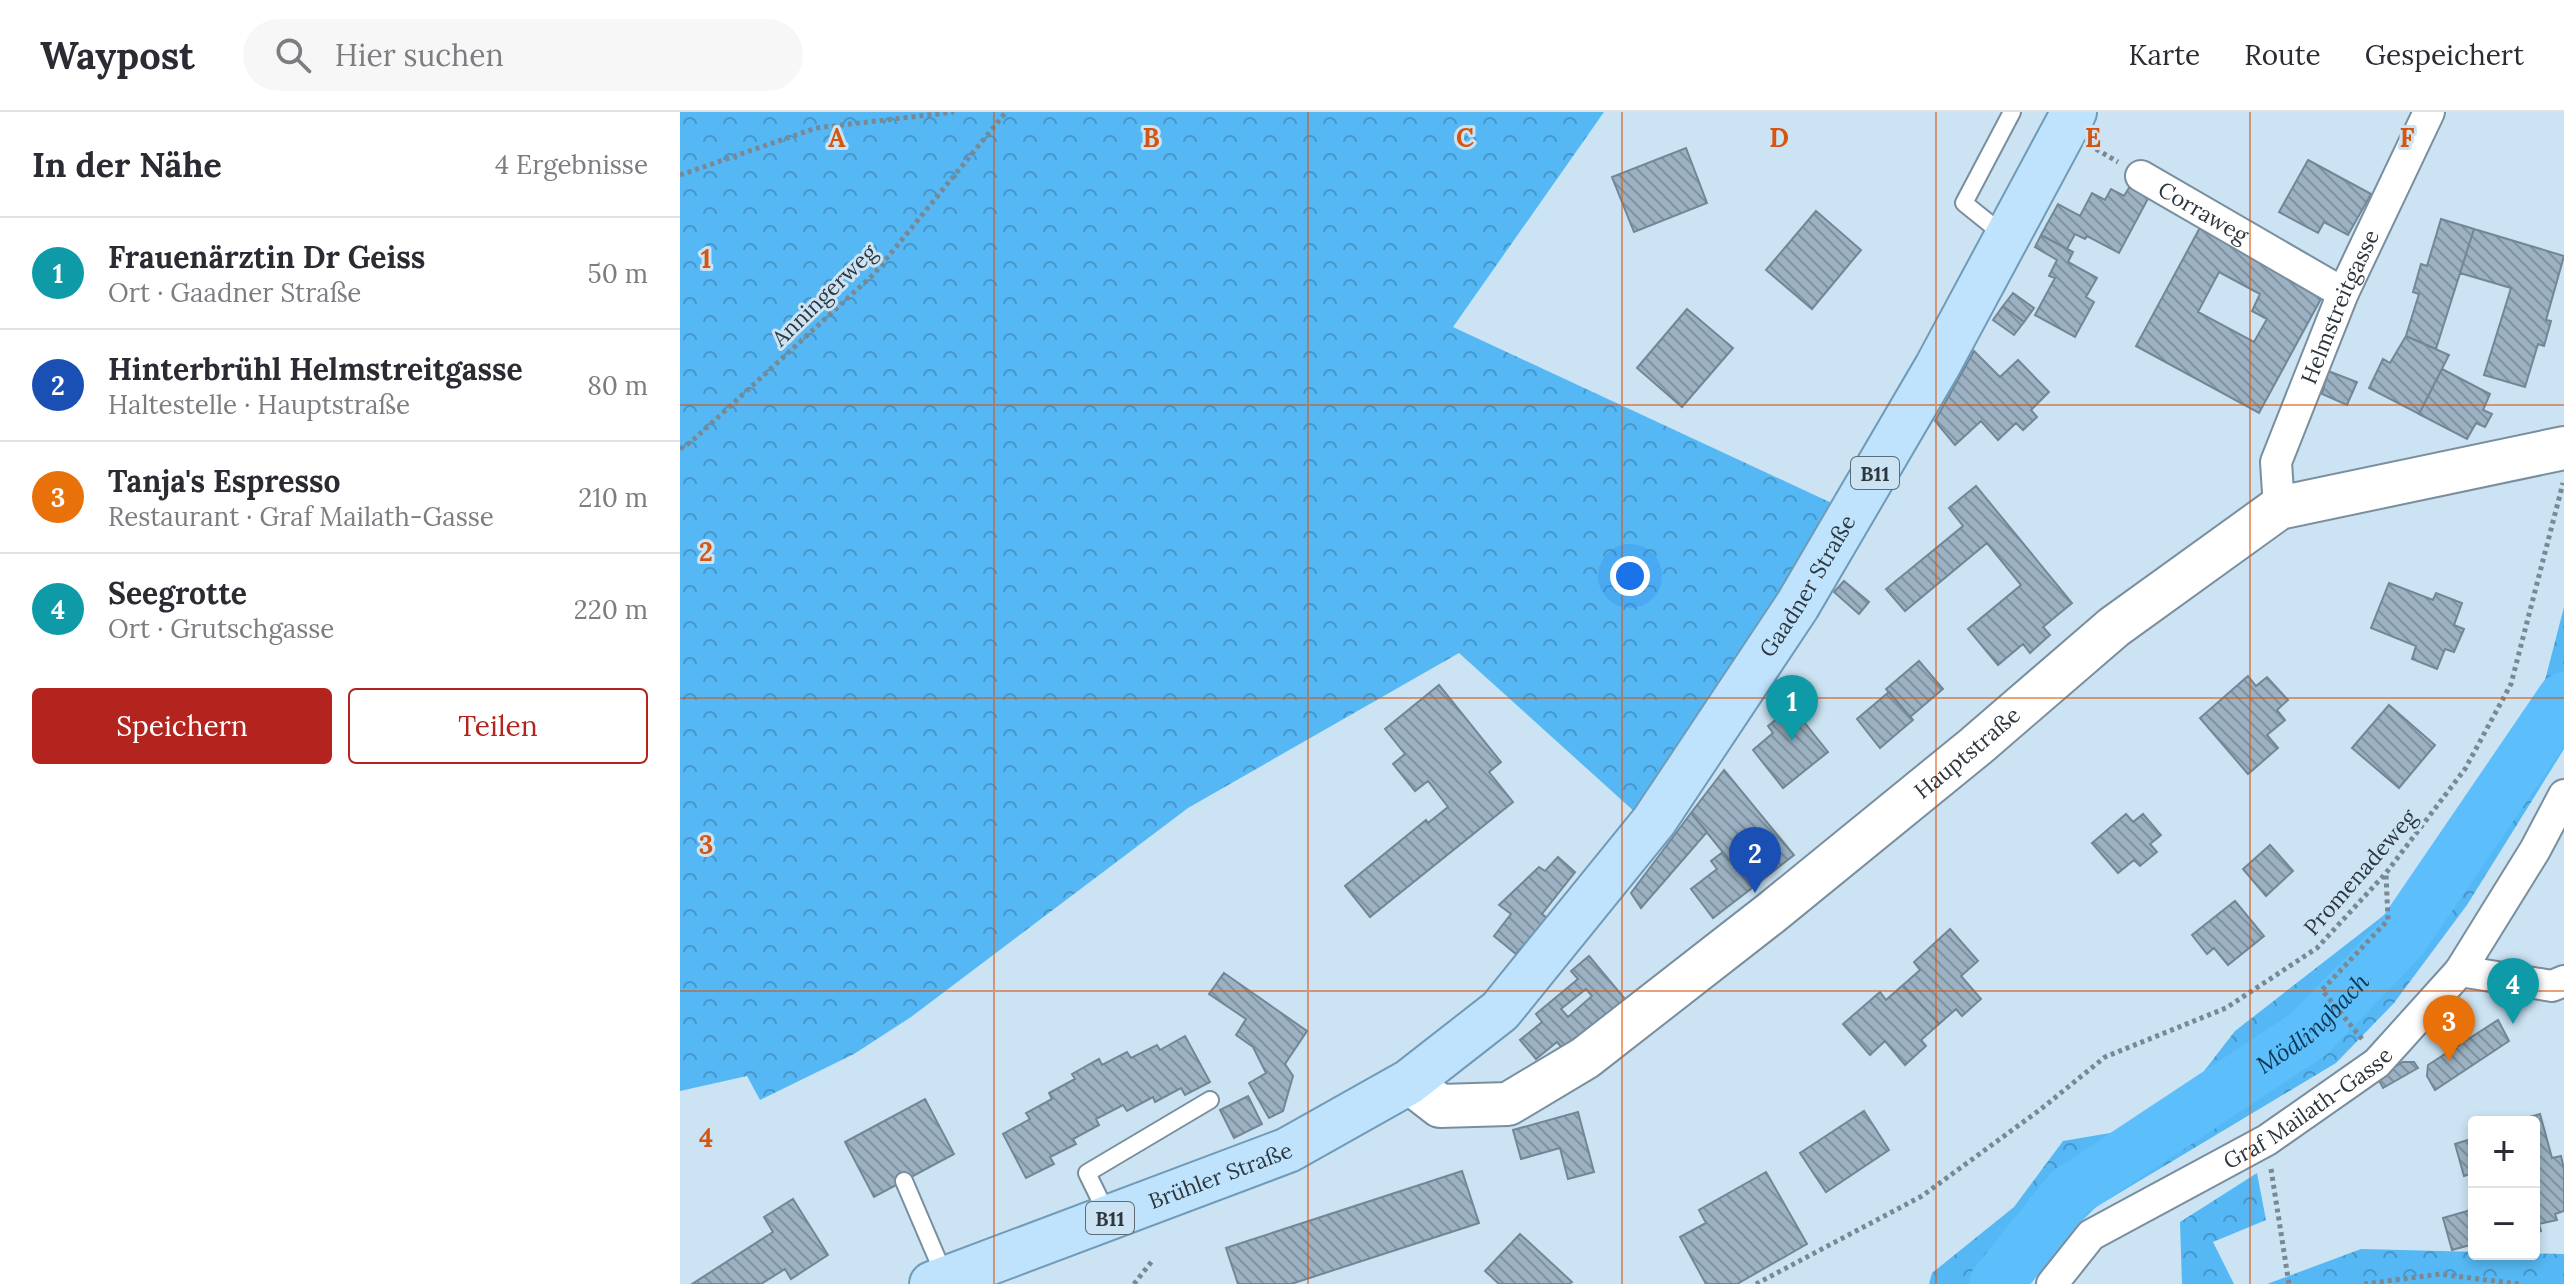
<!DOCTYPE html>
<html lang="de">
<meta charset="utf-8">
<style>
:root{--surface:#fff;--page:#f7f7f7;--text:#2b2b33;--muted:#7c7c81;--line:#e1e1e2;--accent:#b4241e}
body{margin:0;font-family:Lora,serif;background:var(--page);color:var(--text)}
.controls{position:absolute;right:24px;bottom:24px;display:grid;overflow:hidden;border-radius:8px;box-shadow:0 4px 12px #0003}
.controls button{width:72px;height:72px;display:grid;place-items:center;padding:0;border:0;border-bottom:2px solid var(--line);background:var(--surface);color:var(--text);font:40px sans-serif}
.you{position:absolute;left:950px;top:464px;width:28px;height:28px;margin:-20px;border:6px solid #fff;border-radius:50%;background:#1a73e8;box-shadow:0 0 0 12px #1a73e833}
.badge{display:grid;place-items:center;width:52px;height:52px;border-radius:50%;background:var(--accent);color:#fff;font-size:26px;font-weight:700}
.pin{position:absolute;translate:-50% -66px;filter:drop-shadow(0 2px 4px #0008)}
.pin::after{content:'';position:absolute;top:42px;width:28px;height:24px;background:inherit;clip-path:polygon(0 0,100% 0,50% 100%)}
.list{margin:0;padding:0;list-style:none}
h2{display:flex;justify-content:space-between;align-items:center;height:104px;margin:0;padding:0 32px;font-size:34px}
h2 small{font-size:26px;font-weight:400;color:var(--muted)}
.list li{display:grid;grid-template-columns:52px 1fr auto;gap:24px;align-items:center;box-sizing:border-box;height:112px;padding:0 32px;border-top:2px solid var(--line)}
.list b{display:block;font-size:30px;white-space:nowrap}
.list p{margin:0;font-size:26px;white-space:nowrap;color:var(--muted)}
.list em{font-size:26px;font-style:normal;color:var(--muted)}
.actions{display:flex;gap:16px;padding:24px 32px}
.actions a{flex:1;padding:18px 0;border:2px solid var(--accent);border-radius:8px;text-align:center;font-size:28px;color:var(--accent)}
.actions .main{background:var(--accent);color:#fff}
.icon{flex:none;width:44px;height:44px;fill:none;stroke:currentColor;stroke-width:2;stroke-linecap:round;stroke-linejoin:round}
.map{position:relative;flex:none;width:1884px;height:1172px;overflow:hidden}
header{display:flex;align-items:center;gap:48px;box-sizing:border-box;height:112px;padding:0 40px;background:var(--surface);border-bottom:2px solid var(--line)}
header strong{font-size:38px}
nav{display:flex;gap:44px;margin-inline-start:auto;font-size:28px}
.search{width:560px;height:72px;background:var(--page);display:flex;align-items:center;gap:20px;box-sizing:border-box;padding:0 28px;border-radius:44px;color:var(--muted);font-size:30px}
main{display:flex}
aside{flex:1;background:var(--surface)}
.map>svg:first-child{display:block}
</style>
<header>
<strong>Waypost</strong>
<div class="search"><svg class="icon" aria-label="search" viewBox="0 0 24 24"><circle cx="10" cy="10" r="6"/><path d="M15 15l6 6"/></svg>Hier suchen</div>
<nav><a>Karte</a><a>Route</a><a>Gespeichert</a></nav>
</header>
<main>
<aside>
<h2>In der Nähe<small>4 Ergebnisse</small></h2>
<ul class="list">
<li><span class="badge" style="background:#0f9aa8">1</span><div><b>Frauenärztin Dr Geiss</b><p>Ort · Gaadner Straße</p></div><em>50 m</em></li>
<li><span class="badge" style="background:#1a4fb4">2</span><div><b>Hinterbrühl Helmstreitgasse</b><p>Haltestelle · Hauptstraße</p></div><em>80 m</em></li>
<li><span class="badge" style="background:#e8710a">3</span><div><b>Tanja's Espresso</b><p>Restaurant · Graf Mailath-Gasse</p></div><em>210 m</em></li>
<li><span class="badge" style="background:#0f9aa8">4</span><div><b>Seegrotte</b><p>Ort · Grutschgasse</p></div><em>220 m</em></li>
</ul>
<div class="actions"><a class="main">Speichern</a><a>Teilen</a></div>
</aside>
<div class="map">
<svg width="1884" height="1172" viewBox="0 0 1884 1172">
<defs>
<pattern id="forest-crowns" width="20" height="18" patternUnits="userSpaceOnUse" patternTransform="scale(2)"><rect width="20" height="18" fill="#55b8f4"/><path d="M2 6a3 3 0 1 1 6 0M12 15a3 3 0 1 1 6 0" fill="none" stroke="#4796c7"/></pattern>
<pattern id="building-back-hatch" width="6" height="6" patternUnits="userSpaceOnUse" patternTransform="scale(2)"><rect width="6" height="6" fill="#9cb2c2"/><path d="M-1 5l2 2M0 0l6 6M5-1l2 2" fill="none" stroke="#80929f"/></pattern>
</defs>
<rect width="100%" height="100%" fill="#cbe3f3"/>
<!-- forest -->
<path fill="url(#forest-crowns)" d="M0 0H924L773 215 1156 393 956 701 779 541 508 696 231 905 174 942 80 988 67 964 0 979Z
M1884 495V637L1787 793 1714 891 1656 951 1416 1095 1338 1172H1249L1252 1161 1334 1095 1383 1029 1483 1012 1555 919 1730 783 1864 572Z
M1577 1061 1586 1108 1533 1130 1554 1172H1502L1500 1110Z
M1681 1137 1884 1142V1172H1587Z"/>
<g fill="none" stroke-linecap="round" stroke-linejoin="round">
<!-- river -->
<path stroke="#5cbefb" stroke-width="54" id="s1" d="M1316 1172 1390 1080 1629 922 1721 826 1884 587"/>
</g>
<!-- building -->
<path fill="url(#building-back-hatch)" stroke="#718796" stroke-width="2" fill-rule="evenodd" d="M1006 36 1027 91 954 120 932 65Z
M1628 48 1691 82 1668 123 1644 110 1638 121 1599 100Z
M1452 71 1471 81 1439 141 1407 124 1405 127 1395 122 1387 137 1361 123 1378 92 1400 104 1412 81 1425 88 1431 77 1444 84Z
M1136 99 1181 138 1132 197 1086 158Z
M1761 107 1794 117 1756 237 1726 224 1739 182 1733 180 1741 152 1747 154Z
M1523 110 1643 183 1579 301 1456 234ZM1539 160 1580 182 1572 199 1587 207 1574 230 1518 200Z
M1794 117 1884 144 1866 208 1871 209 1864 234 1858 232 1845 275 1804 263 1831 176 1780 161Z
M1361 123 1393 140 1388 150 1417 166 1406 185 1414 190 1395 225 1355 203 1375 166 1369 164 1377 148 1355 135Z
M1333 181 1354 196 1344 210 1323 194Z
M1323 194 1344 210 1334 223 1313 208Z
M1007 197 1053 236 1002 295 957 256Z
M1726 224 1769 243 1739 302 1689 276 1703 247 1710 251Z
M1294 239 1320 265 1338 248 1369 280 1351 298 1357 305 1343 318 1336 311 1318 328 1301 309 1275 333 1255 309Z
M1762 257 1810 282 1803 298 1812 302 1805 315 1796 311 1787 327 1739 302Z
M1648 259 1677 270 1667 293 1642 282Z
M1296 374 1392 491 1363 515 1370 523 1350 541 1343 532 1318 553 1288 517 1341 473 1307 431 1225 499 1206 477 1283 414 1269 396Z
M1164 469 1189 490 1179 502 1154 480Z
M1709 471 1753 488 1756 481 1782 491 1774 513 1784 517 1774 540 1765 537 1757 557 1732 547 1736 534 1691 516Z
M1239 549 1263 577 1230 605 1206 577Z
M1568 564 1576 574 1587 565 1608 588 1597 598 1605 608 1587 623 1598 636 1568 662 1520 606Z
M759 573 821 650 809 660 833 690 690 805 665 774 746 708 748 711 768 695 748 669 735 679 713 652 725 642 705 617Z
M1209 580 1233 608 1200 636 1177 607Z
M1709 593 1755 633 1719 676 1672 636Z
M1112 595 1148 640 1103 676 1073 638 1093 621 1088 614Z
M1044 658 1114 743 1072 776 1011 701Z
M1011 701 1027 720 961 796 951 781Z
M1446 702 1453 710 1463 702 1481 723 1470 732 1477 740 1460 754 1454 748 1438 761 1412 731Z
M1590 733 1613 759 1586 784 1563 757Z
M1043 740 1072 776 1033 806 1011 777 1037 757 1031 749Z
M878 745 895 760 862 802 867 806 836 842 814 824 831 802 819 793 859 755 865 759Z
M1555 789 1584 824 1548 853 1534 836 1527 842 1512 823Z
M1270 817 1298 849 1281 864 1301 887 1282 904 1276 897 1259 912 1223 873 1240 858 1234 850Z
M909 844 945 887 884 938 877 930 856 947 840 928 862 910 856 902 898 867 891 859ZM906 877 912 884 888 905 881 897Z
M544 861 627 919 605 952 613 964 603 999 589 1006 569 971 586 961 573 935 556 923 566 907 529 882Z
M1223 873 1259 912 1241 928 1246 934 1225 953 1205 929 1190 943 1163 912 1200 880 1206 888Z
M1818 908 1829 929 1755 978 1747 964 1748 953Z
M505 924 530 970 505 983 501 976 475 990 473 985 447 999 443 993 416 1007 419 1013 393 1027 396 1032 370 1045 374 1052 346 1066 323 1022 350 1007 346 1001 372 987 369 981 395 967 392 962 419 947 422 953 447 940 451 946 477 933 480 938Z
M1723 950H1734L1738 956 1703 976 1697 965Z
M568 984 582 1012 554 1026 540 998Z
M245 987 274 1042 194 1085 165 1030Z
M1184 999 1209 1038 1146 1080 1120 1041Z
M898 1000 914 1060 888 1067 880 1036 841 1047 833 1018Z
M1860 1002 1872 1046 1881 1044 1884 1057V1099L1875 1102 1877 1108 1859 1112 1861 1119 1854 1122V1010L1835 1009Z
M1794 1026V1064L1793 1061 1784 1064 1775 1032Z
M782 1059 799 1111 611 1172H558L546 1136Z
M1086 1060 1127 1132 1057 1172H1026L1000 1125 1026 1111 1019 1098Z
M113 1087 148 1143 111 1167 105 1157 81 1172H12L93 1120 84 1105Z
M1794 1097V1132L1772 1138 1763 1106Z
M840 1122 892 1170 889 1172H819L805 1159Z"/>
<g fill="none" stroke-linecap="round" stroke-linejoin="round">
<defs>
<path id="lane" d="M1325 124 1284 91 1332 0
M224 1069 265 1165
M428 1104 407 1061 530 988"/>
<g id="street">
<path id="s2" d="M1461 64 1663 181"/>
<path id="s3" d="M1599 396 1596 350 1663 181 1749 0"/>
<path d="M1780 859 1872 874 1884 869"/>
<path id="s4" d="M1372 1172 1411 1123 1587 1028 1697 951 1780 859 1855 738 1884 683"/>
</g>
<g id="secondary">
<path id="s5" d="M729 970 760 994 828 992 905 946 1091 801 1296 634 1434 515 1599 396 1884 336"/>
</g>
<g id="primary">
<path id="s6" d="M252 1172 608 1038 729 970 820 899 974 709 1117 494 1257 255 1394 0"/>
</g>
</defs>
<!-- lane casing -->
<use href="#lane" stroke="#798e9e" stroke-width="20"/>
<!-- street casing -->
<use href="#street" stroke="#798e9e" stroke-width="34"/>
<!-- secondary casing -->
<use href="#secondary" stroke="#798e9e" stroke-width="46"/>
<!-- primary casing -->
<use href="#primary" stroke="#709bb8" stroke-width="48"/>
<!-- path -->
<path stroke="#798994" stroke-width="5" stroke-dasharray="4 4" stroke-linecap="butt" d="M1416 37 1438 50
M0 63 136 16 274 0
M0 337 12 329 194 162 326 0
M1682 927 1642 878 1708 808 1706 762
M1591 1057 1609 1172
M454 1172 472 1149
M1076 1172 1242 1084 1361 997 1425 945 1546 896 1637 836 1706 761 1785 657 1831 572 1883 371
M1684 1172 1760 1162 1839 1172"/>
<!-- lane -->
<use href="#lane" stroke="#fff" stroke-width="16"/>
<!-- street -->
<use href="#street" stroke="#fff" stroke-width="30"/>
<!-- secondary -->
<use href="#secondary" stroke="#fff" stroke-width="42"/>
<!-- primary -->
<use href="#primary" stroke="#bfe3fc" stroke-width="44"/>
</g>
<!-- grid -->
<path fill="none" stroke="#d55611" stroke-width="2" stroke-opacity="0.55" d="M314 0V1172M628 0V1172M942 0V1172M1256 0V1172M1570 0V1172M0 293H1884M0 586H1884M0 879H1884"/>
<g text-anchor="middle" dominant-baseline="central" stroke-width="6" stroke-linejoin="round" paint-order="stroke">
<!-- shield labels -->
<g fill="#cbe3f3" stroke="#5d6b74" stroke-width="2">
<rect x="1171" y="345" width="48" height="32" rx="6"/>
<rect x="406" y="1090" width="48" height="32" rx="6"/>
</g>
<g font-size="20" font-weight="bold" fill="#2e373e">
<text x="1195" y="361">B11</text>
<text x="430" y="1106">B11</text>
</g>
<!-- street labels -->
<g font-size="22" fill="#2e373e" stroke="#cbe3f3">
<text stroke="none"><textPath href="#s2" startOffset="72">Corraweg</textPath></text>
<text transform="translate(144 183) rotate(-44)">Anningerweg</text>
<text stroke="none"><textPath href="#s3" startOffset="214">Helmstreitgasse</textPath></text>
<text stroke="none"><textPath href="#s6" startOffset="1160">Gaadner Straße</textPath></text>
<text stroke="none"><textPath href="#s5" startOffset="686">Hauptstraße</textPath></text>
<text transform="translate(1680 760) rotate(-49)">Promenadeweg</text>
<text stroke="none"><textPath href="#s4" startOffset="314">Graf Mailath-Gasse</textPath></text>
<text stroke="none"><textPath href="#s6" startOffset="308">Brühler Straße</textPath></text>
</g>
<!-- water labels -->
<g font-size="24" font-style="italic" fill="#0d3850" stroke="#cbe3f3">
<text stroke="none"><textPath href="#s1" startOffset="414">Mödlingbach</textPath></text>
</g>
</g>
<g font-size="26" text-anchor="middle" font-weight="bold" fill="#d55611" stroke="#cbe3f3" stroke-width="6" stroke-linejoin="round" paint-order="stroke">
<text x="157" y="35">A</text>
<text x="471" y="35">B</text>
<text x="785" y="35">C</text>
<text x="1099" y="35">D</text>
<text x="1413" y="35">E</text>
<text x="1727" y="35">F</text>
<text x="26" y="156">1</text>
<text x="26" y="449">2</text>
<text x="26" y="742">3</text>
<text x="26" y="1035">4</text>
</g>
</svg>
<div class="controls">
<button>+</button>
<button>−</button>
</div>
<div class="you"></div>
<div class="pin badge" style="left:1112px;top:629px;background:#0f9aa8">1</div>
<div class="pin badge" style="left:1075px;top:781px;background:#1a4fb4">2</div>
<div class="pin badge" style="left:1769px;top:949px;background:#e8710a">3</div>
<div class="pin badge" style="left:1833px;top:912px;background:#0f9aa8">4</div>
</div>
</main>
